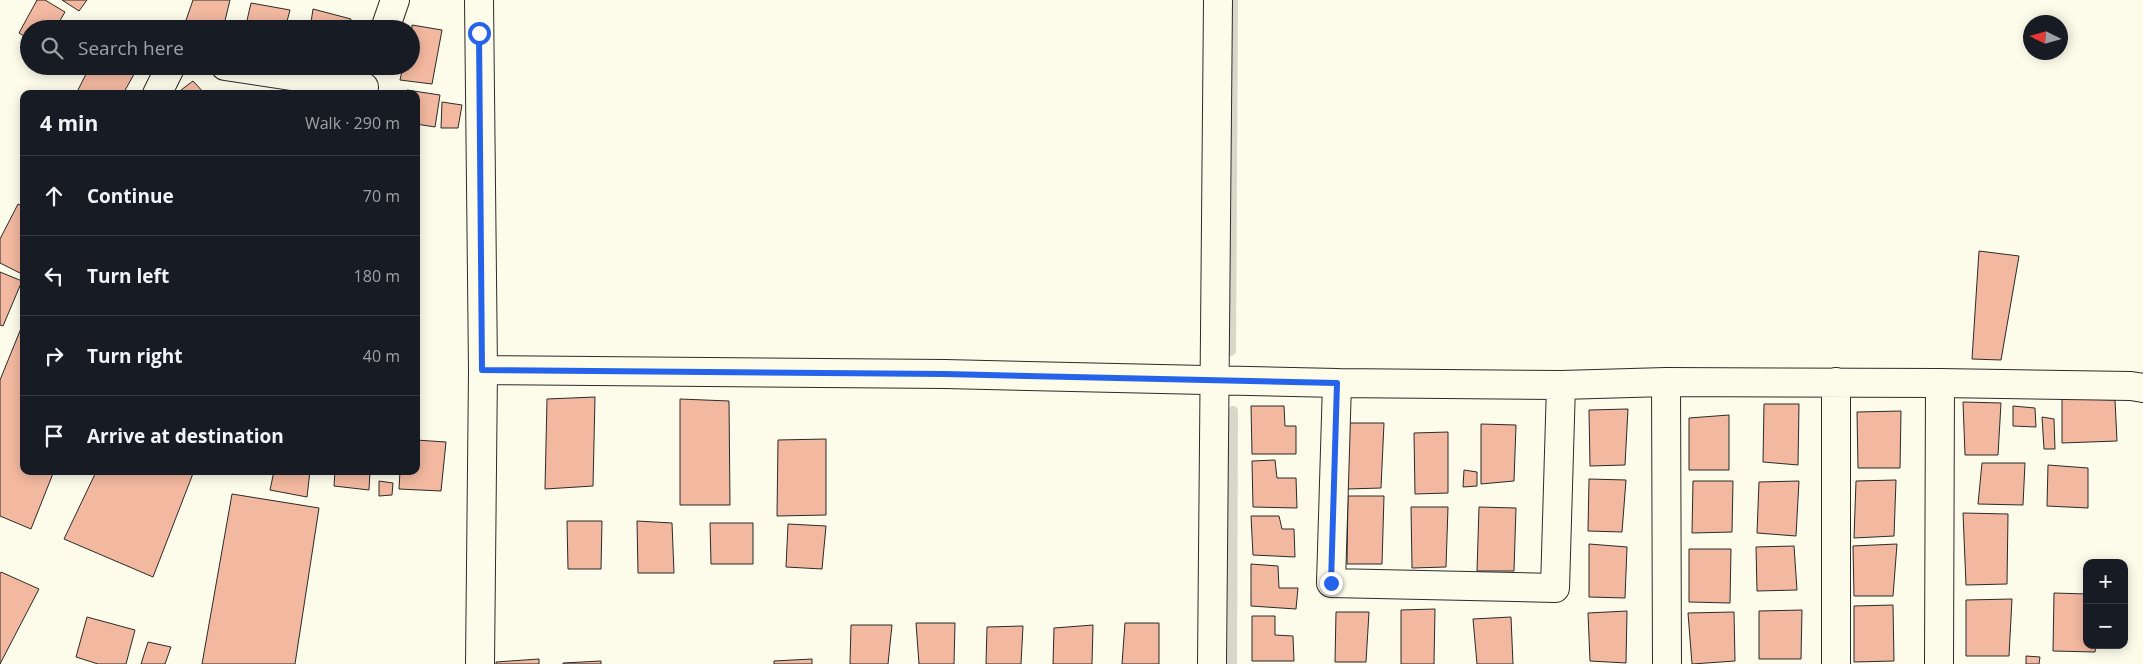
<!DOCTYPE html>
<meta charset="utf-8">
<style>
:root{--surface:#171b24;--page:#20242c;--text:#f1f3f6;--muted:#9ea1a6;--line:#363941}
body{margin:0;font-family:"Open Sans",sans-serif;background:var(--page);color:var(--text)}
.controls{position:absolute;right:15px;bottom:15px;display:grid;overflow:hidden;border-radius:10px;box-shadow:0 2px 12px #0003}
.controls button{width:45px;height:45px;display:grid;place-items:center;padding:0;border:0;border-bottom:1px solid var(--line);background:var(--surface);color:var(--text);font:25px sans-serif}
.compass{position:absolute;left:2023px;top:15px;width:45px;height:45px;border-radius:50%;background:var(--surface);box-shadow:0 2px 12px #0003;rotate:275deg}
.stop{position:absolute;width:15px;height:15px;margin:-11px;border:4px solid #2563eb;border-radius:50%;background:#fff}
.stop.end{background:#2563eb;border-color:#fff;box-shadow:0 1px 5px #0008}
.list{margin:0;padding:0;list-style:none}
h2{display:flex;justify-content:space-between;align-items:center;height:65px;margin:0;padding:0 20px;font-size:21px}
h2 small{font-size:16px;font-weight:400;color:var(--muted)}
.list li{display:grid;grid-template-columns:32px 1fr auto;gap:15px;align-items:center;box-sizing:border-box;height:80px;padding:0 20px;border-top:1px solid var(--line)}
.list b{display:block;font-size:19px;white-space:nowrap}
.list em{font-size:16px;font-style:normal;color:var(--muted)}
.icon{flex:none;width:28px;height:28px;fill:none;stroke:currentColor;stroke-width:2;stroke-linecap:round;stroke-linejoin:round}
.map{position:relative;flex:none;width:2143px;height:664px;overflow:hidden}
.search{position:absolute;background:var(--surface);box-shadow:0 2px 12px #0003;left:20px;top:20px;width:400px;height:55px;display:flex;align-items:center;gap:12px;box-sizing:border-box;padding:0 18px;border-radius:28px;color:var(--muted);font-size:19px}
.panel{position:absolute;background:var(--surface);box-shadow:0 2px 12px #0003;left:20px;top:90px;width:400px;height:385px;border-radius:10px}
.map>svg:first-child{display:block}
</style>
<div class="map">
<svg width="2143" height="664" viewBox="0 0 2143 664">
<rect width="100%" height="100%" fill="#fdfbea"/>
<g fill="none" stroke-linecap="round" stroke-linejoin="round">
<!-- stream -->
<path stroke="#d8d7c9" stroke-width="10" d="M1231 351 1233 0
M1232 664 1233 411"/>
</g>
<!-- building -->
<path fill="#f2b8a0" stroke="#2b2b2b" d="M37 0H45L65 12 55 29H29V39L19 33Z
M62 0H87L79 11Z
M193 0H230L223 29H183Z
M251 3 290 10 285 29H245Z
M313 9 351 19 348 29H310Z
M412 25 442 30 432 84 400 80 403 66H411Z
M90 66H137L138 67 123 94H85L78 90Z
M193 81 205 94H180L181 90Z
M407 90 440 95 435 127 416 124V94H406Z
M442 102 462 105 458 128H441Z
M18 204 24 207V275L0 263V239Z
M1979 251 2019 256 2001 360 1972 359Z
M0 272 22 281 3 326 0 325Z
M24 321V471H54L31 529 0 516V380Z
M595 397 593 486 545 489 547 399Z
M2062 398 2115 400 2117 441 2062 443Z
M680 399 729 401 730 505H680Z
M1963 402 2001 403 1998 455H1965Z
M1764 404H1799L1798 465 1763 462Z
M1251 406H1284L1285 426H1296V454H1252Z
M2013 406 2035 408 2036 427 2013 426Z
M1628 409 1625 465 1590 466 1589 410Z
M1901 411 1900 468H1858L1857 412Z
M1729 415V470H1689V418Z
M2042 417 2054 419 2055 449H2044Z
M1348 423H1384L1381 488 1347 489Z
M1481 424 1516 425 1514 481 1481 484Z
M1448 432V493L1415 494 1414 433Z
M826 439V515L777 516 778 440Z
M416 440 446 442 441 491 399 489 400 471H416Z
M1275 460 1277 478H1296L1297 508 1253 507 1252 461Z
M1982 463H2025L2023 505 1978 504Z
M2048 465 2088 468V508L2047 506Z
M1464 470 1477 472V486L1463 487Z
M92 471H194L153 577 64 539 96 472Z
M274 471H310L307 497 270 490Z
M335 471H370L369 490 334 486Z
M1589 479 1626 480 1622 532 1588 531Z
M1896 480 1894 536 1854 538 1856 481Z
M379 481 393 483 392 495 379 496Z
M1693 481H1733L1732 532 1692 533Z
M1799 481 1796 536 1757 533 1759 482Z
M232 494 319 508 295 664H202Z
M1348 496H1384L1382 564H1347Z
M1411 507H1448L1446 567 1412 568Z
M1479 507 1516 508 1514 571H1477Z
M1963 513 2008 514 2007 584 1966 585Z
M1251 516H1279L1282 529H1294L1295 557 1253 555Z
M567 521H602L601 569H568Z
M637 521 672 523 674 573H638Z
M710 523H753V564H711Z
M788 524 826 526 822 569 786 567Z
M1589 544 1627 547 1625 598 1589 597Z
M1897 544 1893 596H1854L1853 546Z
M1794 546 1797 590 1757 591 1756 547Z
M1689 549H1731L1730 603 1689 602Z
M1251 564 1278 566 1279 588H1298L1296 609 1251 606Z
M1 572 39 589 0 664V574Z
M2054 593 2087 594V645H2096L2095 652 2053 651Z
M2012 599 2009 656H1966V600Z
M1893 605 1894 661 1854 662V606Z
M1435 609 1434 664H1401V610Z
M1802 610 1801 659H1759V611Z
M1627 611 1626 663 1590 661 1588 613Z
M1336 612H1369L1366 662H1335Z
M1734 612 1735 661 1692 664 1688 613Z
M1252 616H1275V635L1293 636 1294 661H1252Z
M87 617 135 630 126 664H98L76 657Z
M1511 617 1513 664H1477L1473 619Z
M916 623H955L954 664H919Z
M1125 623H1159V664H1122Z
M851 625H892L888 664H850Z
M1093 625 1092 664H1053L1054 628Z
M1023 626 1021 664H986L987 627Z
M148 642 171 647 165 664H141Z
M2026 656 2040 657 2039 664H2026Z
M539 659V664H496V662Z
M812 659V664H774V661Z
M601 661V664H563V663Z"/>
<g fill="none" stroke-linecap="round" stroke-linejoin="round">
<defs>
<path id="minor" d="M479 0 483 370 480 664
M385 29 395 0
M225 66 364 87
M157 94 171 66
M483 370 945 374 1337 383 1561 385 1666 382 1940 383 2131 386 2143 388
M1666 382 1667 664
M1836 382V664
M1337 383 1331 583 1555 588 1561 385
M1212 664 1218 0
M1939 664 1940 383"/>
</defs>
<!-- minor casing -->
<use href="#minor" stroke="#2b2b2b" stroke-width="30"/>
<!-- minor -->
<use href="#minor" stroke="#fdfbea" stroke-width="28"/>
</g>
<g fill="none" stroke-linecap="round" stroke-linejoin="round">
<!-- route -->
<path stroke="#2563eb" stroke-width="6" d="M479 33 482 370 945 374 1337 383 1331 583"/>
</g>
</svg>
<div class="controls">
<button>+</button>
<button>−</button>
</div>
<svg class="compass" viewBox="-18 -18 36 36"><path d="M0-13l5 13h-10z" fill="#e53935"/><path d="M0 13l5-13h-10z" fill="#9ea1a6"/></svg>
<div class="stop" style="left:479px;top:33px"></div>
<div class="stop end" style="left:1331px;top:583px"></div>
<div class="search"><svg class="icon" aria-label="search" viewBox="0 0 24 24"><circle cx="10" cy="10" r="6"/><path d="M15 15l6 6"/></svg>Search here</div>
<section class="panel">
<h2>4 min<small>Walk · 290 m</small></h2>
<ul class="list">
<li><svg class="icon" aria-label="ahead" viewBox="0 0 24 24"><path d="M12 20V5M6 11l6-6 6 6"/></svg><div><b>Continue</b></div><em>70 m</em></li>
<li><svg class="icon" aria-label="left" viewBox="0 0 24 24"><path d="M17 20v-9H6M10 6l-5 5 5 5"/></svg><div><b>Turn left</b></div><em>180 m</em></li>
<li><svg class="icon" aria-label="right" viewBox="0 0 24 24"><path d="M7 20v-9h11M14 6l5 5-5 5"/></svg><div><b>Turn right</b></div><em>40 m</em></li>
<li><svg class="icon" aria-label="arrive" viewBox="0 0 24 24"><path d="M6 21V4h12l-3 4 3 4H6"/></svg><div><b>Arrive at destination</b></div></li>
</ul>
</section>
</div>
